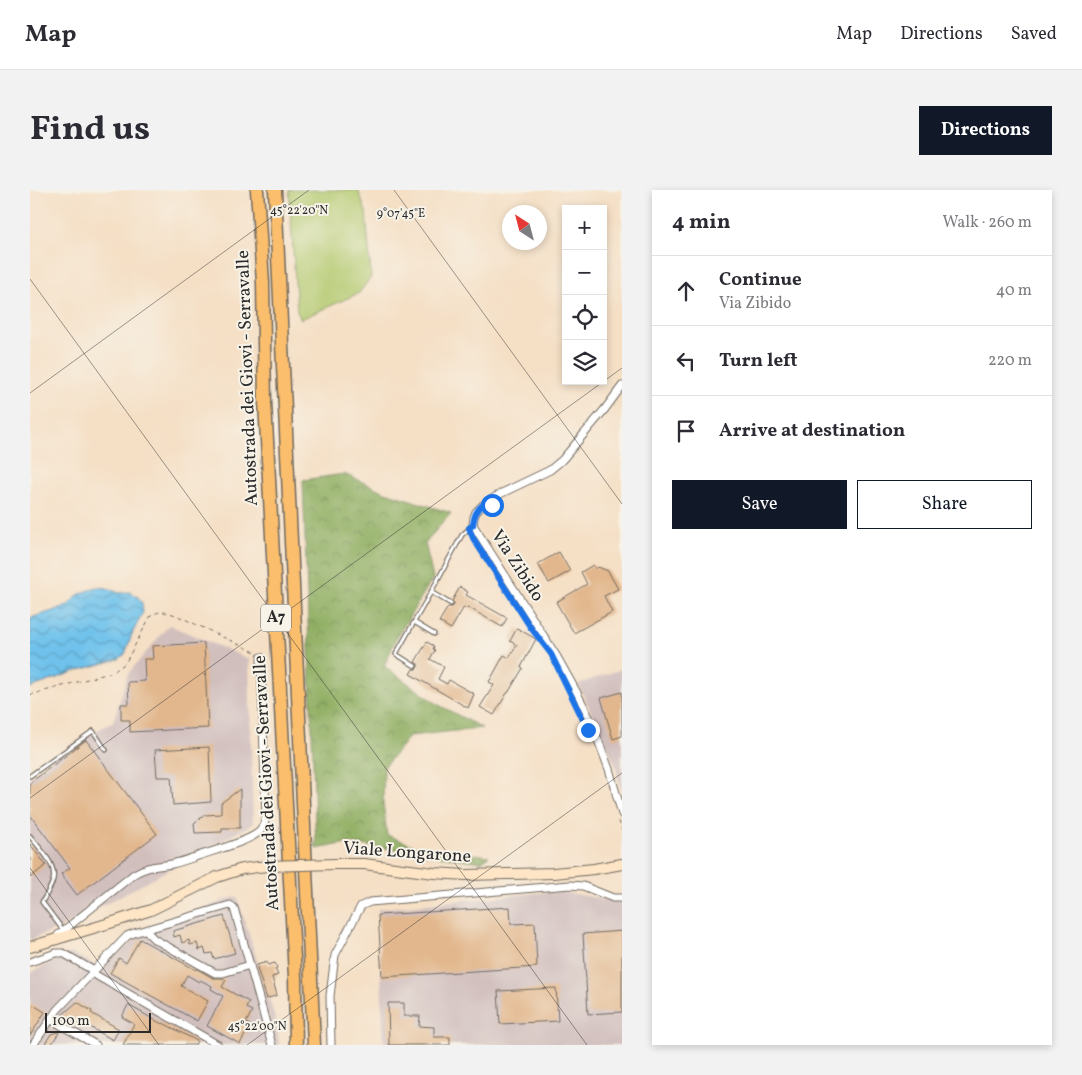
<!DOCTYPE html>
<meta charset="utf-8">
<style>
:root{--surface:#fff;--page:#f2f2f3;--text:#2b2b33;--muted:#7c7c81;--line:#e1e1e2;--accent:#111827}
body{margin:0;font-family:Vollkorn,serif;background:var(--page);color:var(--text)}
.controls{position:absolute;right:15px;top:15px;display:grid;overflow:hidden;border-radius:0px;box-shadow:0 2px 8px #0003}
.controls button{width:45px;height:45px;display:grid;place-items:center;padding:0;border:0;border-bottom:1px solid var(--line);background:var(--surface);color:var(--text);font:25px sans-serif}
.compass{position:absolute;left:472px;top:15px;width:45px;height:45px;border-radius:50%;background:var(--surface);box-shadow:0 2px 8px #0003;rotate:324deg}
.scale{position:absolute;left:15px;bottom:12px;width:106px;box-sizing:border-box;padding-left:5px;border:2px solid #2b2b2b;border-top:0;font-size:14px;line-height:18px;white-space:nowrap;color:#2b2b2b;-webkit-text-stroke:4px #f7f3e8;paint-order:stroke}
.stop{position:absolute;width:15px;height:15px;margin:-11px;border:4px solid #1a73e8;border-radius:50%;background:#fff}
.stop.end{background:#1a73e8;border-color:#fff;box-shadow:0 1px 5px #0008}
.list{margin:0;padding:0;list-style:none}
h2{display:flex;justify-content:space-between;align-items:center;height:65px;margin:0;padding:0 20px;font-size:21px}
h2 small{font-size:16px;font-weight:400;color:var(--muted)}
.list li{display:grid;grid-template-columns:32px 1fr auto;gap:15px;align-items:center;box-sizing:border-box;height:70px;padding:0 20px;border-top:1px solid var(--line)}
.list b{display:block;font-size:19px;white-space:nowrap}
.list p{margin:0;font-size:16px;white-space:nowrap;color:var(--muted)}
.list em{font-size:16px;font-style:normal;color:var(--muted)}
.actions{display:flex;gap:10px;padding:15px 20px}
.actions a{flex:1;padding:11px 0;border:1px solid var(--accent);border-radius:0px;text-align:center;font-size:18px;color:var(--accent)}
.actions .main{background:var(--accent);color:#fff}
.icon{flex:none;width:28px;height:28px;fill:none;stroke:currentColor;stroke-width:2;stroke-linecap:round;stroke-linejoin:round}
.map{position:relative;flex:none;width:592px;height:855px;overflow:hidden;border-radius:0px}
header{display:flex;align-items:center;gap:30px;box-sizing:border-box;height:70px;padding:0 25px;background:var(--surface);border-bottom:1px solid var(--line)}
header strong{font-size:24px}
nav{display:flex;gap:28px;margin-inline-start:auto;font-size:18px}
.intro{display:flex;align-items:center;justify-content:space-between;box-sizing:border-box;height:120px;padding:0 30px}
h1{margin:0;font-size:35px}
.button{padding:12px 22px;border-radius:0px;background:var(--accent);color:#fff;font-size:18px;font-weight:700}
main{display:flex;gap:30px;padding:0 30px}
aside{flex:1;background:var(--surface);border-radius:0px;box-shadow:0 2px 8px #0003}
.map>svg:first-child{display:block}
</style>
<header>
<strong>Map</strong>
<nav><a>Map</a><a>Directions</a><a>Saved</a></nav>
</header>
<div class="intro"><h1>Find us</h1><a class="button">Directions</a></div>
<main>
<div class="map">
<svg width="592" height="855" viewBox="0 0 592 855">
<defs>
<pattern id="forest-crowns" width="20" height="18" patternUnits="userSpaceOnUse" patternTransform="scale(1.25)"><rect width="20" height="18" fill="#8ead61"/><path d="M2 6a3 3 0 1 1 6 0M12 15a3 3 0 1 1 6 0" fill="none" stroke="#748d50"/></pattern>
<pattern id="water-waves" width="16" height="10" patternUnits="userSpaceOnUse" patternTransform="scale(1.25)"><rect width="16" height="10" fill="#70c2ec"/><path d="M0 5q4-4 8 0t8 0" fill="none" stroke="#5c9ebf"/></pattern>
</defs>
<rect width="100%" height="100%" fill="#f7f3e8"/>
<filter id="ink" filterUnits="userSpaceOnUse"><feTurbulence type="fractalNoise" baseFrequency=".02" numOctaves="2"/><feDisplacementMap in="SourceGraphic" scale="10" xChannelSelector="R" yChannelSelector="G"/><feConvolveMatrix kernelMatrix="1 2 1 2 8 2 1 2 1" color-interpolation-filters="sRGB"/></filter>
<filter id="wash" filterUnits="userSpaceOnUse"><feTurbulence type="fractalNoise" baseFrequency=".0096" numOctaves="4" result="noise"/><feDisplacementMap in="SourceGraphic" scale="20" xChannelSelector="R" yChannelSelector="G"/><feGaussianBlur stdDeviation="1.12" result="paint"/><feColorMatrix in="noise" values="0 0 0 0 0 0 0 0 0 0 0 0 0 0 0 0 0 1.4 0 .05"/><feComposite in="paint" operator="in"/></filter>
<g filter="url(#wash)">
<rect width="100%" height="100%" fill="#f5dfc5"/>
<!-- industrial -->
<path fill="#d1bfbe" d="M139 435 219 469 223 634 35 736 0 750V587L42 554 83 532 98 484Z
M592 479V604L585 574 548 494Z
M527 701 592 712V855H354L348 719Z
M207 706 248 838 249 855H0V783L41 763 71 778 118 738Z"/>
<!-- grass -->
<path fill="#b3c96e" stroke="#6f7a4c" d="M259 0H328L336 22 341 87 329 103 271 129 267 122Z"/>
<!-- forest -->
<path fill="url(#forest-crowns)" stroke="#5c6c46" d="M314 284 355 302 421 323 395 353 403 388 366 449 354 476 407 514 452 538 380 546 354 577 353 613 357 645 387 657 459 666 451 672 318 653 286 659 273 290Z"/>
<!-- water -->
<path fill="url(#water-waves)" stroke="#4e768c" d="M66 397 77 398 89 403 99 402 107 406 112 413 113 422 102 444 95 464 89 469 46 481 0 498V428L23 421 37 416 48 405Z"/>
<g id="blocks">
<!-- building -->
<path fill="#e2b78d" d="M529 362 540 381 519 393 508 374Z
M563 375 566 379 568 377 578 381 588 399 574 406 582 422 544 443 526 412 557 394 551 382Z
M430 397 438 402 436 405 477 428 472 437 438 417 437 418 434 417 421 439 409 432 418 417H422L424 415V413L422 411Z
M487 438 506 449 491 477 493 478 478 503H477L464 525 450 517 464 495 459 492 474 465 479 468 487 455 480 451Z
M397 452 404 456 403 459 405 460 400 469 414 477 408 489 417 494 419 490 444 504 438 518 380 484 383 479H386L388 477V474L385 472Z
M174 453 178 538 100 542V530H91V514H99L98 492 115 491 114 469H123L122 456Z
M592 502V546L583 549 571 508Z
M56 550 127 644 47 705 31 684 40 678 0 625V593Z
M179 557 181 612 143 615 141 587H127L125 560Z
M210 599V638H192V642L165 643 164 633 175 625 191 624V613Z
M0 654 16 675 0 688Z
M480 717 481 734 505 733 507 777 352 787 348 725Z
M194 726 205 763 184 769 182 763 176 764 174 758 169 760 167 753 160 755 159 750 152 753 150 745 144 747 143 741Z
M592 741V822L558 824 553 744Z
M110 749 166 780 167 779 183 788H192L196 790 192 797 219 812 216 818 222 821 216 833 220 835 210 854 177 836 193 806 181 799 182 796 170 790 169 792 157 785 151 796 178 811 167 831 80 783 89 768 96 773Z
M237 772 238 775 245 773 247 778 245 779 248 785 242 787 247 805 237 809 227 778 228 777 227 775Z
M526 798 528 831 470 834 468 801Z
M47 812 62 821 61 823 89 839 83 850 49 831 48 833 43 830V831L37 828 36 830 32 828V825Z
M0 813 15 822 0 846Z
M358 813H374V826H390L389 836 404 837V847H420V855H359Z
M98 815 132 834 133 833 167 851 165 855H93L104 834 92 827Z
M30 841 21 855H14L21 844Z"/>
</g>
</g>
<g filter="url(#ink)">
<use href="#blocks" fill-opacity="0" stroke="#726a61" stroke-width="1"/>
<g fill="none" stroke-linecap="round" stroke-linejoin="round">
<defs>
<path id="service" d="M401 402 421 414
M384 432 404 444
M385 476 366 464 401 402 432 345 443 335
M0 586 63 541 76 560
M0 646C9 658 27 674 23 690 21 698 16 705 12 712L33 740"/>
<path id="minor" d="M592 196 575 219 532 270 520 280 472 303 454 314 446 322 444 327 443 335 527 467 547 503 560 529 579 579 592 624
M117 739 119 744 124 749 185 783H193L220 775
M27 750 28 745 104 684C119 675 126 677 142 674 151 672 159 669 168 666 182 661 221 651 230 641 234 637 235 632 236 627L231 467
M0 772 26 763H33L64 781
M62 783 188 855
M20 829 66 855
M3 855 27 820 97 746 104 743 200 715 204 718 242 855
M301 855 300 806 305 765 331 716 340 712 540 695 553 696 583 708H592"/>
<path id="secondary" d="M306 674H334L404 683 436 685 524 683 564 679 592 674
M0 757 80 733 121 720 187 687 212 679 237 676"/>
<path id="motorway" d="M227 0 233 93 235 212 265 787 266 855
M245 0 284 855"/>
</defs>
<!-- service casing -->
<use href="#service" stroke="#726a61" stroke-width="5.5"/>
<!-- minor casing -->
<use href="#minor" stroke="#726a61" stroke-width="9"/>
<!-- secondary casing -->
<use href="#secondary" stroke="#726a61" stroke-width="12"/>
<!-- motorway casing -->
<use href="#motorway" stroke="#726a61" stroke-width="15"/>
<!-- path -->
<path stroke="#726a61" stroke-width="1" stroke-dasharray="4 4" stroke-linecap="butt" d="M0 505 83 482 93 475 97 470 120 427C129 419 138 422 148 426L225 462
M589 631 592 641"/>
<!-- service -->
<use href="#service" stroke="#fff" stroke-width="3"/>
<!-- minor -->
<use href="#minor" stroke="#fff" stroke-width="7"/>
<!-- secondary -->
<use href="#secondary" stroke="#fde5c5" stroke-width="10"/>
<!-- motorway -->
<use href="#motorway" stroke="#fabe6d" stroke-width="12"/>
<defs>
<path id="secondary-bridge" d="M237 676 306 674"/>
</defs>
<!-- secondary-bridge casing -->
<use href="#secondary-bridge" stroke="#726a61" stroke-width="12" stroke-linecap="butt"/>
<!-- secondary-bridge -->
<use href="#secondary-bridge" stroke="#fde5c5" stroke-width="10"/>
</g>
</g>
<g fill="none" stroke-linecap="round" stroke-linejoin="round" filter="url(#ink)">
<!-- route -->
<path stroke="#1a73e8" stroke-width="6" d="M462 315 454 314C446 320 444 326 443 335L439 338 443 348 501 438 521 464 558 540"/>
</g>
<!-- ticks -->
<path fill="none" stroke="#2b2b2b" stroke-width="1" stroke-opacity="0.45" d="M364 0 592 314M0 89 557 855M0 203 279 0M0 608 592 178M0 678 129 855M217 855 592 583"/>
<g text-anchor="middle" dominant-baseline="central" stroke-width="4" stroke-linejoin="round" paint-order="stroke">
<!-- shield labels -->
<rect fill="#f7f3e8" stroke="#686764" stroke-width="1" x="231" y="414.5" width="30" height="27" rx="4"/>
<g font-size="16" font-weight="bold" fill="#2b2b2b">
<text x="246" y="428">A7</text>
</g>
<!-- street labels -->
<g font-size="18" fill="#2b2b2b" stroke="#f7f3e8">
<text transform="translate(218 188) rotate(-92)">Autostrada dei Giovi - Serravalle</text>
<text transform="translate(487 376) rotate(57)">Via Zibido</text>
<text transform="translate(237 593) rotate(-93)">Autostrada dei Giovi - Serravalle</text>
<text transform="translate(377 663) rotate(4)">Viale Longarone</text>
</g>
</g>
<g font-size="12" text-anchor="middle" fill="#2b2b2b" stroke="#f7f3e8" stroke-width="4" stroke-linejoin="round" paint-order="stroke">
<text x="269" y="24">45°22'20"N</text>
<text x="371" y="27">9°07'45"E</text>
<text x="227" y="840">45°22'00"N</text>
</g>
</svg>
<div class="controls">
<button>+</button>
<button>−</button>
<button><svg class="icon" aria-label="locate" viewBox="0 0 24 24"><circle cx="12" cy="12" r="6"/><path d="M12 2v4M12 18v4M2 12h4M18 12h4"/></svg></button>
<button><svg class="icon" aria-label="layers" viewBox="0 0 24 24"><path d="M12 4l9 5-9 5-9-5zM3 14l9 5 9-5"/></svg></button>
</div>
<svg class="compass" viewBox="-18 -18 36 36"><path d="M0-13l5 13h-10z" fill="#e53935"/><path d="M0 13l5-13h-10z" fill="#7c7c81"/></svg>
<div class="scale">100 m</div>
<div class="stop" style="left:462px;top:315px"></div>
<div class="stop end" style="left:558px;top:540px"></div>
</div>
<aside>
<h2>4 min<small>Walk · 260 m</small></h2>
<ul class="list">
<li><svg class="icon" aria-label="ahead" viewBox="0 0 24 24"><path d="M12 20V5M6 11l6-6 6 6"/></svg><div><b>Continue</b><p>Via Zibido</p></div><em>40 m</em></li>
<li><svg class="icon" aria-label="left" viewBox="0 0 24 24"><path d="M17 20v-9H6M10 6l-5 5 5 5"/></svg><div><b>Turn left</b></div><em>220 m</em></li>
<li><svg class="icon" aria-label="arrive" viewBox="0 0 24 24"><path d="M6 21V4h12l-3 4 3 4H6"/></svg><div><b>Arrive at destination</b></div></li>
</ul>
<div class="actions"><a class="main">Save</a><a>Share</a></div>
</aside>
</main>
